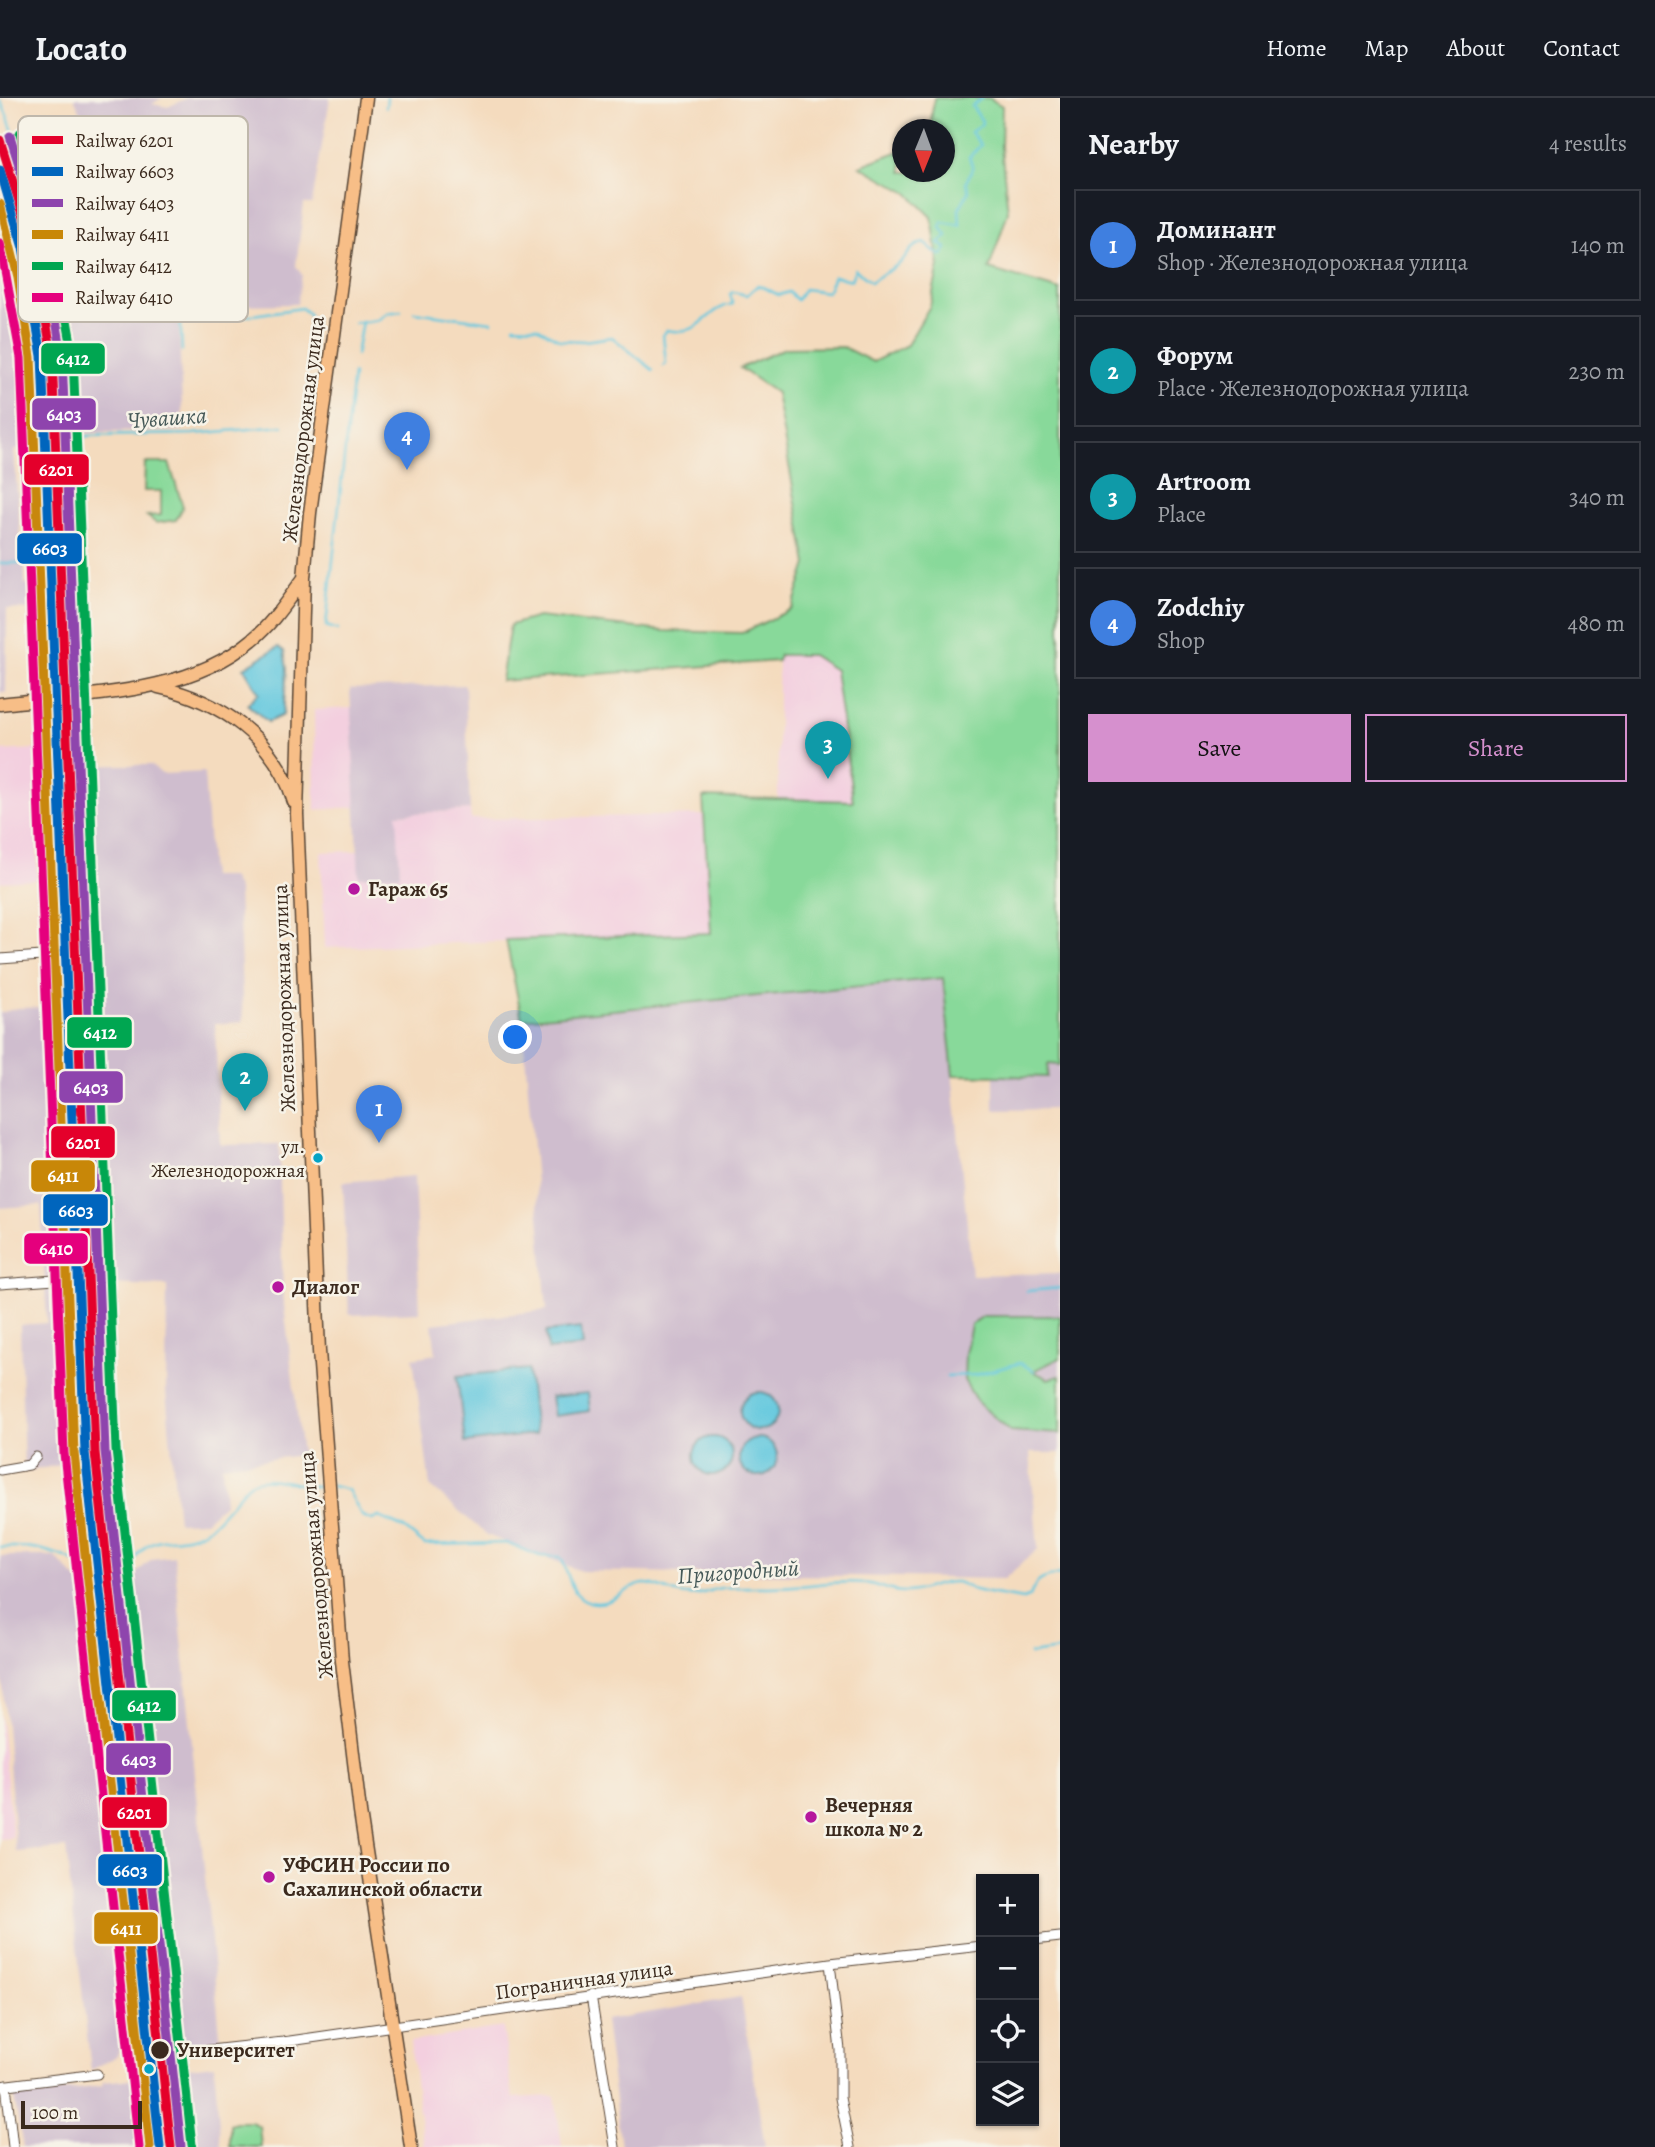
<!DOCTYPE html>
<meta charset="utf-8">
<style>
:root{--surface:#171b24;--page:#20242c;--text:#f1f3f6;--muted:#9ea1a6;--line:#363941;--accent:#d690ce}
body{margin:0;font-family:Alegreya,serif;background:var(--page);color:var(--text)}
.controls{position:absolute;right:21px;bottom:21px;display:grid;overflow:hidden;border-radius:0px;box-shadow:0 2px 5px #0004}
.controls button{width:63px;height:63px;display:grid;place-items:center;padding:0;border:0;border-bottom:2px solid var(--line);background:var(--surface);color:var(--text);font:35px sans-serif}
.compass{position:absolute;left:892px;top:21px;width:63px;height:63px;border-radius:50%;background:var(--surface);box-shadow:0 2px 5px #0004;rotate:181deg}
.scale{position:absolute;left:21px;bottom:18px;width:121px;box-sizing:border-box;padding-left:7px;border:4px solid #3b2a1e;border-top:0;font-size:19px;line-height:24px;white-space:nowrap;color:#3b2a1e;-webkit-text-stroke:5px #f7f3e8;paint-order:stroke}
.you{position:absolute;left:516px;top:940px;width:24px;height:24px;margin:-18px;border:5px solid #fff;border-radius:50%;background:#1a73e8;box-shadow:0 0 0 10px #1a73e833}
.badge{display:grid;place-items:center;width:46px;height:46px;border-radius:50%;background:var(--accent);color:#fff;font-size:23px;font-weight:700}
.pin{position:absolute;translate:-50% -58px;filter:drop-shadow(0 2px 4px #0008)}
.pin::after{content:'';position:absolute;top:37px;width:24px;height:21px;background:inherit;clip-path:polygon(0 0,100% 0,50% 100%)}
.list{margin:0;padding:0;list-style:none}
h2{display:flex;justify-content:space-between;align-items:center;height:91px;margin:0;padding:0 28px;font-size:30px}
h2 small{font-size:23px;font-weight:400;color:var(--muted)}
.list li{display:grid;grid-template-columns:46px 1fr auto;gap:21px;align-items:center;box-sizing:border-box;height:112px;margin:0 14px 14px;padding:0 14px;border:2px solid var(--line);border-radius:0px}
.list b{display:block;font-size:26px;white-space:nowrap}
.list p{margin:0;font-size:23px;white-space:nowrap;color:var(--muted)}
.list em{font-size:23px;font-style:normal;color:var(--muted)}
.actions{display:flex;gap:14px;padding:21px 28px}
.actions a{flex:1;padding:16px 0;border:2px solid var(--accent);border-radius:0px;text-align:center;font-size:24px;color:var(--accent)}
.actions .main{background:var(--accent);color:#111}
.icon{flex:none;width:38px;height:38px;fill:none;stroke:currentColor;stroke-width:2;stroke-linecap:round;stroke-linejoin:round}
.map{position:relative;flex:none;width:1060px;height:2049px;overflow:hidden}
header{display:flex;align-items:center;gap:42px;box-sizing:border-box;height:98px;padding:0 35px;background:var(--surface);border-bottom:2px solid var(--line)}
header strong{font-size:33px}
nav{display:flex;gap:38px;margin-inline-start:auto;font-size:24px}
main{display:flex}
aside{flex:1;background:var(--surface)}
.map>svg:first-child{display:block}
</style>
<header>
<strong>Locato</strong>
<nav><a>Home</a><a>Map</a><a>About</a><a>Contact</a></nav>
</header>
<main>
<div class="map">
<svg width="1060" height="2049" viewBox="0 0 1060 2049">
<rect width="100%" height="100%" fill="#f7f3e8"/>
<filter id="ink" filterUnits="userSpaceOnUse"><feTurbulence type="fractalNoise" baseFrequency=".0143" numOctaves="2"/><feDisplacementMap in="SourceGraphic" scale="14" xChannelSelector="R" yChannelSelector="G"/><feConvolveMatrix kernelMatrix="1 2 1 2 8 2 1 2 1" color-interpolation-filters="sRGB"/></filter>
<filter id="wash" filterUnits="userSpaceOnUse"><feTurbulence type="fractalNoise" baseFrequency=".00686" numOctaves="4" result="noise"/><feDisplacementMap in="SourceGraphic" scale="28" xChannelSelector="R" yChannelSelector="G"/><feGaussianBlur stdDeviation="1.57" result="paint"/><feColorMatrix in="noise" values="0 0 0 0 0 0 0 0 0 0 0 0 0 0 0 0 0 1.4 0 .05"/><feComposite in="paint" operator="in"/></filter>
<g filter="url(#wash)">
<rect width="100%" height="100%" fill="#f4dbbe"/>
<!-- built -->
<path fill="#f3cfdf" d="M778 557H812L835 572 853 703 778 705Z
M351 610 356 709 315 712 314 612Z
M37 651V782L0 784V653Z
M470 712 471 721 703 717 711 835 325 850 321 754 358 753 360 779 397 716Z
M0 1614 13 1740 0 1741Z
M503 1929 513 2000 555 1998 562 2049H424L410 1944Z"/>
<!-- industrial -->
<path fill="#cfbdce" d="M74 0H162L152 6 168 9 187 0H330L312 106H304L296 168 302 177 297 206 178 208 183 332 83 335 70 207 30 59 90 33Z
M0 134H4L17 188 33 299 35 350 14 352 21 446H24L25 486 36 488 35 512 7 511 6 594H0Z
M465 587 470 712 397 716 400 777 359 779 350 591Z
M86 667H151L162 676 204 674 211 779H231L238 792 243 924 215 926 220 1047 279 1046 283 1199 302 1357 222 1367 225 1405 205 1423 178 1424 166 1293 167 1188 103 1186 94 915 97 822Z
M943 880 972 1177 1060 1175V1355H1030L1038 1451 1004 1481 581 1473 487 1437 430 1388 413 1260 436 1256 432 1226 547 1212 522 921Z
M55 909 74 1364 24 1374 20 1227 47 1225 41 1107 0 1110V915L18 910Z
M1047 966 1060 967V1011L994 1012V979H1046Z
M414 1078 420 1214 349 1217 343 1084Z
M0 1458H54L100 1505 107 1528 148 1934 125 1936 117 1958 91 1972 66 1750 16 1754 0 1551Z
M174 1458 221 1946 177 1954 131 1480 152 1461Z
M741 1899 765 2049H621L605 1922Z
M214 1967 221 2049H188L181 1971Z
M159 1978 167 2049H23L14 1999 102 1988 103 1984Z"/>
<!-- green -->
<path fill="#88d99a" stroke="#62825c" stroke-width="2" d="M934 0H989L1002 8 1001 49 1008 114 989 171 1060 192V967L1048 966 1047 979 953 977 943 880 522 921 506 842 711 835 703 699 853 703 835 572 812 557H779L778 563 501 583 510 527 538 519 664 533 742 535 792 511 807 466 776 295 740 270 785 250 843 249 873 264 907 247 930 208 939 168 932 119 908 95 860 68 902 52V74H944V32L930 31Z
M145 365H169L183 409 176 422 156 425 147 418 161 417V393H144Z
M983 1218H1060V1260L1033 1273 1048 1281 1060 1278V1336L1011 1333 977 1304 964 1282 965 1256 971 1227Z
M236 2024H251L259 2028 261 2049H230V2026Z"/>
<!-- water -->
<path fill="#61c7de" stroke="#4e787e" stroke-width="2" d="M278 549 284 553 287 571 283 617 268 624 247 606 259 595 244 570Z
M581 1230 583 1248 548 1252 546 1234Z
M528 1271 535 1336 465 1345 457 1278Z
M740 1313a19 19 0 1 1 38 0a19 19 0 1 1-38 0Z
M588 1295 590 1313 554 1318 551 1299Z
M694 1358a19 19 0 1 1 38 0a19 19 0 1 1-38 0Z
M739 1359a19 19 0 1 1 38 0a19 19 0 1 1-38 0Z"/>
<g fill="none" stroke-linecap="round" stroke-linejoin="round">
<!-- stream -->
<path stroke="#61c7de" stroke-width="2.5" d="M0 2C15 31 19 59 29 90 41 126 52 162 58 200L61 206H70
M386 9 387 0
M31 195 48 352 50 484
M25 203 43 204
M61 206 65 244
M179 214 245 218 302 210 310 218V224H316
M180 214 182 253
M414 214 492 224
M354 225 378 222 387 215 401 213
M514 228 537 229 560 242 584 243 612 239 653 272
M356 257 362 223
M663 268 666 265 663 237 667 232C703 240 705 210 733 206L730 196 733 194 747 197 758 187 779 197 789 194 797 202 804 191 827 194 834 178 851 182 855 171 871 184C880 177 891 172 900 165 910 157 909 147 925 145L939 157 944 156 946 150 939 145 947 138 941 129 942 124 960 127 959 111 969 93 966 84 973 70 969 59 981 47 971 34 981 27 982 23 972 8 982 0
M0 465H28L33 470V481
M46 480H55
M338 532 326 528 353 276
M82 592 79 508 72 480 78 472 74 398 82 342 86 338 193 336 283 328
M74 618 82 602
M1027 1193 1060 1190
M947 1278 976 1277 1020 1265 1034 1273
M332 1388 348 1392 362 1418 372 1422 379 1419 404 1430 425 1447 506 1445 540 1458 560 1459C571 1475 567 1497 590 1504 612 1510 625 1488 644 1486 660 1485 672 1499 695 1497 704 1496 712 1491 721 1490 745 1488 769 1490 794 1488 816 1487 841 1482 863 1485 877 1486 890 1494 904 1494 921 1495 938 1483 956 1484 962 1485 969 1491 975 1492 991 1496 1007 1498 1023 1501L1030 1498C1036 1481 1043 1480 1060 1476
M0 1449C13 1449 27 1448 39 1451 81 1460 82 1477 131 1468 151 1428 173 1449 204 1433 219 1424 247 1385 251 1384 277 1376 300 1390 325 1389
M1030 1556 1060 1552"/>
</g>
</g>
<g filter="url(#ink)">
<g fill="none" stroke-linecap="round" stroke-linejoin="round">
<defs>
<path id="minor" d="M0 861 56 857
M0 1186 55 1182
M0 1372 29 1367 36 1359
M1034 1842 1060 1839
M830 1865 840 1952V2000L850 2049
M591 1898 615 2049
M192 1954 283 1944 830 1865 981 1848
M6 1987 13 2049
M0 1988 97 1976"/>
<path id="major" d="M366 0 310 415 304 480 297 716 319 1253 342 1563 360 1714 411 2049
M158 589C219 602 276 641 294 704
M0 606C83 596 186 598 252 542 273 525 288 501 304 480"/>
</defs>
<!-- minor casing -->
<use href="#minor" stroke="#574536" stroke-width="11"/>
<!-- major casing -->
<use href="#major" stroke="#574536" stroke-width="15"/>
<!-- minor -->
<use href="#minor" stroke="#fff" stroke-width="9"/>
<!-- major -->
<use href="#major" stroke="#f7be87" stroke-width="12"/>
<defs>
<path id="rail-1" d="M0 42 33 148 52 257 95 1354 171 2049"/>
<path id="rail-2" d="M0 72 23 150 42 258 85 1354 160 2049"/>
<path id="rail-3" d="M10 38 43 145 62 257 105 1353 181 2048"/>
<path id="rail-4" d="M0 106 18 179 31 259 74 1355 150 2049"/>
<path id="rail-5" d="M20 35 53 143 73 256 116 1352 192 2047"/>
<path id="rail-6" d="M0 145 21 260 64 1355 139 2049"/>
</defs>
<!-- rail-1 casing -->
<use href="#rail-1" stroke="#f7f3e8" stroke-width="14"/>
<!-- rail-2 casing -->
<use href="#rail-2" stroke="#f7f3e8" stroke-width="14"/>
<!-- rail-3 casing -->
<use href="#rail-3" stroke="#f7f3e8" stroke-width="14"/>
<!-- rail-4 casing -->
<use href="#rail-4" stroke="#f7f3e8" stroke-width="14"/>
<!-- rail-5 casing -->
<use href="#rail-5" stroke="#f7f3e8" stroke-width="14"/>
<!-- rail-6 casing -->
<use href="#rail-6" stroke="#f7f3e8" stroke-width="14"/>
<!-- rail-1 -->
<use href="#rail-1" stroke="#e4002b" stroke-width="9"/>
<!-- rail-2 -->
<use href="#rail-2" stroke="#0065bd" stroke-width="9"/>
<!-- rail-3 -->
<use href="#rail-3" stroke="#8e44ad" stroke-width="9"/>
<!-- rail-4 -->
<use href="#rail-4" stroke="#c88708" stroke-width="9"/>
<!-- rail-5 -->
<use href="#rail-5" stroke="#00a651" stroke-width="9"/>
<!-- rail-6 -->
<use href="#rail-6" stroke="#e5007d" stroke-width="9"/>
</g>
</g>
<!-- markers -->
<g fill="#b5179e" stroke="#f7f3e8" stroke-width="2.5">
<circle cx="354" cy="791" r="7"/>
<circle cx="278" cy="1189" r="7"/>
<circle cx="811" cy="1719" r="7"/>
<circle cx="269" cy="1779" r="7"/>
</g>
<g fill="#03a3c5" stroke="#f7f3e8" stroke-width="2.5">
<circle cx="318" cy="1060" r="6"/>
<circle cx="149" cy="1971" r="6"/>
</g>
<circle fill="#3b2a1e" stroke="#f7f3e8" stroke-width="2.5" cx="160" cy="1952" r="10"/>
<g text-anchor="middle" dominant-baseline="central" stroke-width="5" stroke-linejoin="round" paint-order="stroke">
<!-- bus labels -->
<g font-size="19" fill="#3b2a1e" stroke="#f7f3e8" text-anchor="end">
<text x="305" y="1049">ул.<tspan x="305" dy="24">Железнодорожная</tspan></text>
</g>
<!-- street labels -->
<g font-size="21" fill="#3b2a1e" stroke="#f7f3e8">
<text transform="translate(303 331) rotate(-83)">Железнодорожная улица</text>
<text transform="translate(284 900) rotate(-92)">Железнодорожная улица</text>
<text transform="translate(316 1467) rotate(-95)">Железнодорожная улица</text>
<text transform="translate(584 1882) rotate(-8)">Пограничная улица</text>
</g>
<!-- poi labels -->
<g font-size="21" font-weight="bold" fill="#3b2a1e" stroke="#f7f3e8" text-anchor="start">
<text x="368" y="791">Гараж 65</text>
<text x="292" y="1189">Диалог</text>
<text x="825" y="1707">Вечерняя<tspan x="825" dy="24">школа № 2</tspan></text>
<text x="283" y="1767">УФСИН России по<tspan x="283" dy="24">Сахалинской области</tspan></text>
</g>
<!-- stop labels -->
<g font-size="21" font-weight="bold" fill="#3b2a1e" stroke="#f7f3e8" text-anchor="start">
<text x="177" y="1952">Университет</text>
</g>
<!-- water labels -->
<g font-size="23" font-style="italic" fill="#465958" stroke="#f7f3e8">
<text transform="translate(167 320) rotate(-4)">Чувашка</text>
<text transform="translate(738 1474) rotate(-4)">Пригородный</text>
</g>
</g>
<!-- legend -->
<rect x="18" y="18" width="230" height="206" rx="10" fill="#f7f3e8" stroke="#bfb7ab" stroke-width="2"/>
<rect x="32" y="38" width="31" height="8" fill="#e4002b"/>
<rect x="32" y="69" width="31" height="9" fill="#0065bd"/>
<rect x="32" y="101" width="31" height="8" fill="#8e44ad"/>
<rect x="32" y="132" width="31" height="9" fill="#c88708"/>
<rect x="32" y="164" width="31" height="8" fill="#00a651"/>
<rect x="32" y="195" width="31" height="9" fill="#e5007d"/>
<g font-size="19" fill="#3b2a1e">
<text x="75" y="49">Railway 6201</text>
<text x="75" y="80">Railway 6603</text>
<text x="75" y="112">Railway 6403</text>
<text x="75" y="143">Railway 6411</text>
<text x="75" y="175">Railway 6412</text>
<text x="75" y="206">Railway 6410</text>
</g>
<g stroke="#f7f3e8" stroke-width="2.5">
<rect x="40" y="244" width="66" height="33" rx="7" fill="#00a651"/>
<rect x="31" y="299" width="66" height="34" rx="7" fill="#8e44ad"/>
<rect x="23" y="355" width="67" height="33" rx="7" fill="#e4002b"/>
<rect x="16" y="434" width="67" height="33" rx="7" fill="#0065bd"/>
<rect x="66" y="918" width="67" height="33" rx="7" fill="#00a651"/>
<rect x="58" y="972" width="66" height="34" rx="7" fill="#8e44ad"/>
<rect x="50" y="1027" width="66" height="34" rx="7" fill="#e4002b"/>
<rect x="30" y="1061" width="66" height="34" rx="7" fill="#c88708"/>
<rect x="42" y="1095" width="67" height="34" rx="7" fill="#0065bd"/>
<rect x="23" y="1134" width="66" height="33" rx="7" fill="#e5007d"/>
<rect x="111" y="1591" width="66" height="33" rx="7" fill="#00a651"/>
<rect x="105" y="1644" width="67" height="34" rx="7" fill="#8e44ad"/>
<rect x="101" y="1698" width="67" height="33" rx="7" fill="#e4002b"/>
<rect x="97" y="1755" width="66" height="34" rx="7" fill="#0065bd"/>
<rect x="93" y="1813" width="66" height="34" rx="7" fill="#c88708"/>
</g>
<g font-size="19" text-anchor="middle" font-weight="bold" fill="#fff">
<text x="73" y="267">6412</text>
<text x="64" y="323">6403</text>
<text x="56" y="378">6201</text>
<text x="50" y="457">6603</text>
<text x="100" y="941">6412</text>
<text x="91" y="996">6403</text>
<text x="83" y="1051">6201</text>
<text x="63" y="1084">6411</text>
<text x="76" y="1119">6603</text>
<text x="56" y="1157">6410</text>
<text x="144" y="1614">6412</text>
<text x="139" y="1668">6403</text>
<text x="134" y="1721">6201</text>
<text x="130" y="1779">6603</text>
<text x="126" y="1837">6411</text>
</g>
</svg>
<div class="controls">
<button>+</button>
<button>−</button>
<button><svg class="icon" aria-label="locate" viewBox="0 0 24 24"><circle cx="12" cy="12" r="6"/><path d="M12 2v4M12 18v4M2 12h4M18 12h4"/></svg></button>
<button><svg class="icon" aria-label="layers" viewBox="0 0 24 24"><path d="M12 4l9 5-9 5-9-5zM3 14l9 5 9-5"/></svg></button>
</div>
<svg class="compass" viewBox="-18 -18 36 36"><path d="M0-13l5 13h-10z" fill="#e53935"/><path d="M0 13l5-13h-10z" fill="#9ea1a6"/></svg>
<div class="scale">100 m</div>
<div class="you"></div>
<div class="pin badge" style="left:379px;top:1045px;background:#3f7fe0">1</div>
<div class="pin badge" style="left:245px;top:1013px;background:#0f9aa8">2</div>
<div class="pin badge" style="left:828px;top:681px;background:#0f9aa8">3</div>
<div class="pin badge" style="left:407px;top:372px;background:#3f7fe0">4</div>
</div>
<aside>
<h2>Nearby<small>4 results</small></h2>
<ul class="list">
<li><span class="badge" style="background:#3f7fe0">1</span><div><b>Доминант</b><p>Shop · Железнодорожная улица</p></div><em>140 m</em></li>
<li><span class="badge" style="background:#0f9aa8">2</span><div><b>Форум</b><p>Place · Железнодорожная улица</p></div><em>230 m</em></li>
<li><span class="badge" style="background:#0f9aa8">3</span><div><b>Artroom</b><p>Place</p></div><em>340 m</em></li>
<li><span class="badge" style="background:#3f7fe0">4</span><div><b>Zodchiy</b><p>Shop</p></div><em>480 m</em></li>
</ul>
<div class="actions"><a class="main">Save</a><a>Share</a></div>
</aside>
</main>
